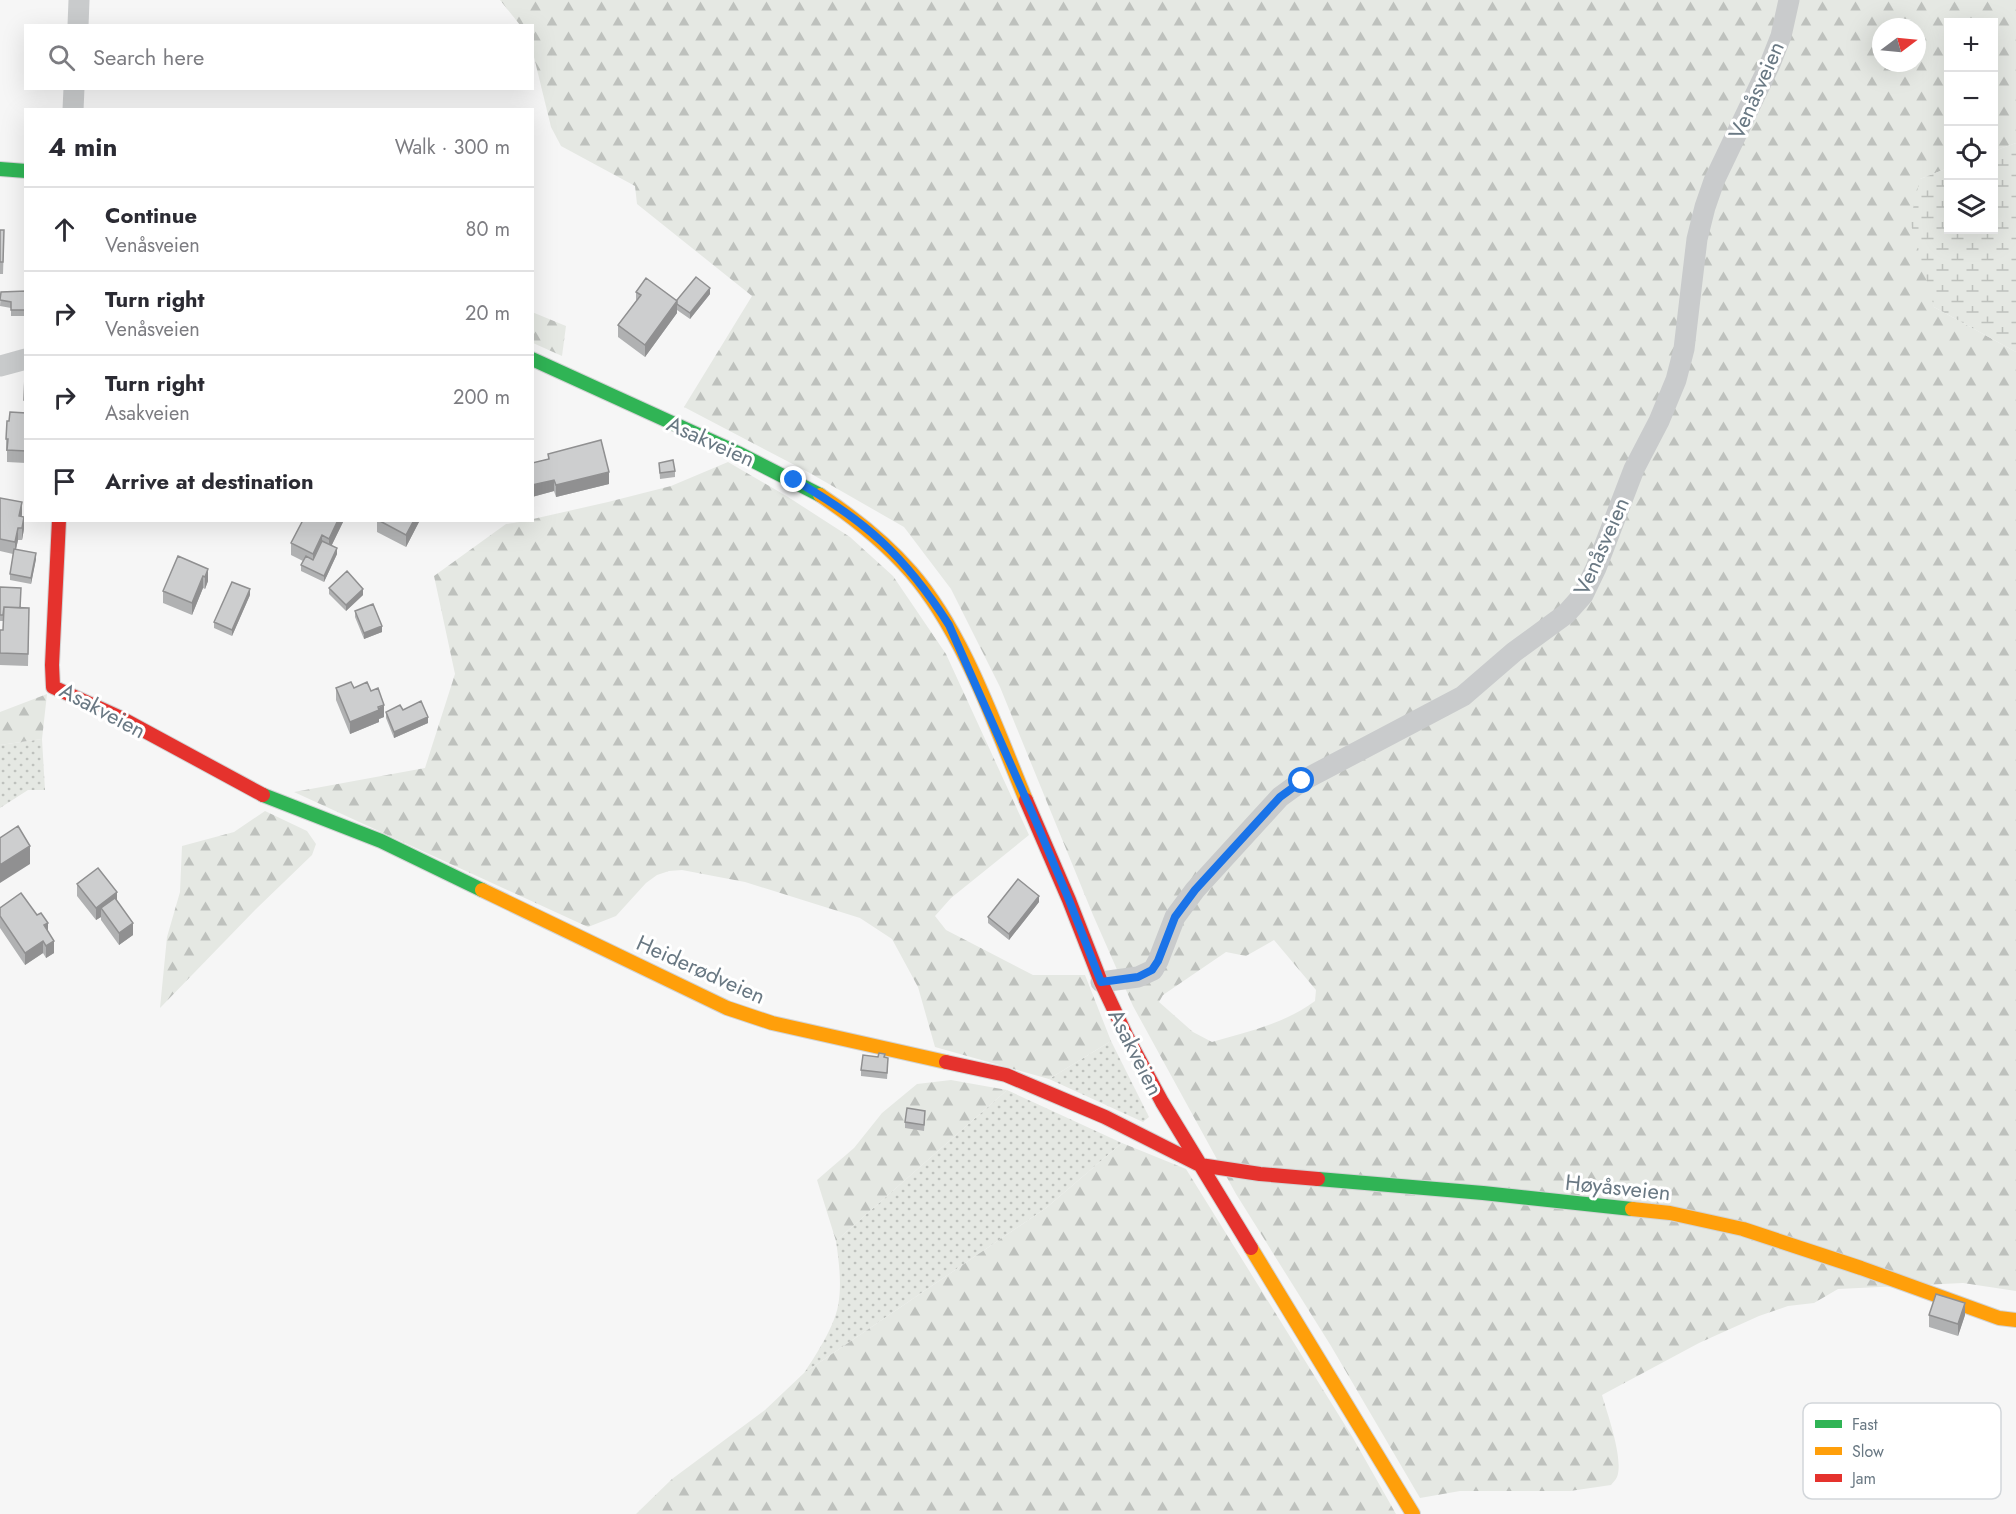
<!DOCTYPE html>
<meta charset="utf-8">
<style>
:root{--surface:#fff;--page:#f7f7f7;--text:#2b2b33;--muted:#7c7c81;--line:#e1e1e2}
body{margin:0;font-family:Jost,sans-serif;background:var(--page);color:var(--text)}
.controls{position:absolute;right:18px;top:18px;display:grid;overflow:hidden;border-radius:0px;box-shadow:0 6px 24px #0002}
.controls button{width:54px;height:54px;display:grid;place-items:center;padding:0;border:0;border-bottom:2px solid var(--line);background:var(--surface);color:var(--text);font:30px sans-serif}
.compass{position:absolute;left:1872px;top:18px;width:54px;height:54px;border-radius:50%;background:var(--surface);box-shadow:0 6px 24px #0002;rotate:74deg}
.stop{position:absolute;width:18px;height:18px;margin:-14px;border:4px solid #1a73e8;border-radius:50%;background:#fff}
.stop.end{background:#1a73e8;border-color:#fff;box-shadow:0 2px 6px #0008}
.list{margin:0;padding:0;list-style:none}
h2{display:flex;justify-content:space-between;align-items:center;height:78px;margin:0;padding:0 24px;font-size:26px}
h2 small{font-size:20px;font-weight:400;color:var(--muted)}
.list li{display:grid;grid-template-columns:39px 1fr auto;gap:18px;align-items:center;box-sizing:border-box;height:84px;padding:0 24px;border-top:2px solid var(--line)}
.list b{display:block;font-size:22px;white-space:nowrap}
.list p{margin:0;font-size:20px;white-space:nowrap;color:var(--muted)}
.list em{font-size:20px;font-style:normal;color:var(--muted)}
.icon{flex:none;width:33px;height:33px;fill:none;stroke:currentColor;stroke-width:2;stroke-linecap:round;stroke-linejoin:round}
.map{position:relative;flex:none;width:2016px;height:1514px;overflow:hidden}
.search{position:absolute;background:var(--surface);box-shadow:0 6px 24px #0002;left:24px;top:24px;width:510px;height:66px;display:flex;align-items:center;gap:15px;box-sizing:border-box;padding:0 21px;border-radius:0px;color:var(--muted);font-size:22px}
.panel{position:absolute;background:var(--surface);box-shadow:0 6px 24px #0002;left:24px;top:108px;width:510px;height:414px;border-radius:0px}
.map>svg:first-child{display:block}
</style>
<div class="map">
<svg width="2016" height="1514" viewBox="0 0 2016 1514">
<defs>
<pattern id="grass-dots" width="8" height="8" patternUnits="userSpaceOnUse" patternTransform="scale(1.5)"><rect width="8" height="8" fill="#e5e8e3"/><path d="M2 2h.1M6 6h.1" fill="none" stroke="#bec1bd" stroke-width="1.8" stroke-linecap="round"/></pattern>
<pattern id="forest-firs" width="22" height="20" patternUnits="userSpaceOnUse" patternTransform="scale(1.5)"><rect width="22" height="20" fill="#e5e8e3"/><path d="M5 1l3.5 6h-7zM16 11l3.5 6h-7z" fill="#bec1bd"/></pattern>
<pattern id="wetland-marsh" width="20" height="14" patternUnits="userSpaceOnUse" patternTransform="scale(1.5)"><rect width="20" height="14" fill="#e5e8e3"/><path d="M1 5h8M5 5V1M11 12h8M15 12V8" fill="none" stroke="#bec1bd"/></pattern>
</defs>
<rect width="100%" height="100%" fill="#f6f6f6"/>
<!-- grass -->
<path fill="url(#grass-dots)" d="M42 739 45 790H28L0 808V745Z
M1111 1041 1149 1117 1143 1122 1049 1079Z
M1007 1090 1122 1143 1046 1208 804 1373C816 1355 834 1327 838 1306 842 1285 839 1262 836 1241Z"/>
<!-- forest -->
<path fill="url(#forest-firs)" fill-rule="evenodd" d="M500 0H2016V143L1994 151V22H1948V168L1920 179 1934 307 2016 352V1291L1963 1283 1838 1289 1814 1303 1788 1306 1759 1316 1699 1343 1602 1395C1607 1413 1624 1459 1617 1477 1616 1480 1613 1482 1611 1485L1570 1491H1460L1420 1498 1331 1346 1236 1194 1133 1006 1093 915 1000 687 951 589 904 527 808 472 684 407 752 296 637 204 635 186 561 146 551 127 533 53 532 26 520 25ZM1881 27H1917V63H1881ZM1274 940 1316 990 1315 1001C1286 1023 1247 1032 1212 1042L1193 1032 1159 1002 1163 995 1226 952 1246 956Z
M532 312 566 326 562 356 533 343Z
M728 462 788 497 850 537 893 576 946 654 1029 835 951 898 935 916 946 930 1033 975H1085L1111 1041 1049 1079 935 1047 918 987 892 939 860 918 745 882 682 870 669 871 657 875 646 883 616 916 588 927 294 792 425 768 455 674 434 576 506 524 532 520 533 519 608 502 671 486Z
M47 694 42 739 0 745V712Z
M265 811 307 831 316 844 312 855 256 909 160 1008 167 937 180 892 182 846 234 832Z
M951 1080 1007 1090 836 1241 817 1180 854 1148 882 1113 917 1084Z
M1122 1143 1186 1169 1353 1438 1396 1514H636L672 1479 765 1410 804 1373 1046 1208Z"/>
<!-- wetland -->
<path fill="url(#wetland-marsh)" d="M2016 143V352L1934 307 1910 221 1920 179 1948 168V230H1994V151Z"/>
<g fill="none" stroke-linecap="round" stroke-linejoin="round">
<defs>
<path id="fast" d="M0 169 26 171
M532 359 738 453 820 495
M263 795 381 841 482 890
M1318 1179 1483 1193 1632 1209"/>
<path id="slow" d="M820 495C853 517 884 541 911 572 964 633 995 726 1026 800
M482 890 727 1008 772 1023 946 1062
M1632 1209 1670 1213 1743 1229 1861 1268 1999 1318 2016 1320
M1251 1248 1413 1514"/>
<path id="jam" d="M59 520 52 665 53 687 119 717 263 795
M1026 800 1069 900 1101 982 1126 1035 1162 1102 1251 1248
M946 1062 1006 1075 1105 1117 1200 1165 1260 1174 1318 1179"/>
</defs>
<!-- fast casing -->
<use href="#fast" stroke="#d2d3d4" stroke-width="16"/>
<!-- slow casing -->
<use href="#slow" stroke="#d2d3d4" stroke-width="16"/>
<!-- jam casing -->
<use href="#jam" stroke="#d2d3d4" stroke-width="16"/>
<!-- street -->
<path stroke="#c9cbcc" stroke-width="21" d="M78 26 79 0
M73 110 74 88
M0 366 26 359
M1101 982 1138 977 1153 970 1158 961 1175 917 1195 890 1280 797 1302 781 1463 696 1514 652 1566 614 1583 595 1596 568 1634 469 1659 421 1676 380 1684 349 1697 239 1705 207 1714 181 1770 64 1781 36 1789 0"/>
<!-- fast -->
<use href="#fast" stroke="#30b455" stroke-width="14"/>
<!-- slow -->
<use href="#slow" stroke="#ff9f0a" stroke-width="14"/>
<!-- jam -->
<use href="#jam" stroke="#e5322d" stroke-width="14"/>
</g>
<!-- wall -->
<path fill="#b0b1b2" d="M0 230 4 242 3 274H0Z
M26 291V316H11V308L0 306 1 292Z
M636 292 677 300 710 294 690 319 677 310V313L645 357 618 337V325L636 301Z
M26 413V463L7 462V451H6V439L9 421Z
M548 454 609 484 556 497 554 491 532 497V463L548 459Z
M659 463 675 471V477L660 479Z
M0 498 22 514V517L24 529 22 540H18L16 549 36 559 31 584 10 580V574L13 554 0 551Z
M303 520H344L331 546 337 554 324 582 301 571V565L303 561 291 555V543Z
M377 520H420L406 547 377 532Z
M207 568 208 581 205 589 203 588 192 615 163 603V591Z
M0 587 20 608 29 620 28 666 0 665V630H3V621H0Z
M329 588 363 595 346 611 329 594Z
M250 595 232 636 214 628V622Z
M355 611 382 632 364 639 355 617Z
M336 688H354L384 717 379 719V722L350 734 336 700Z
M403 710 428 723 394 738 386 718V712Z
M77 884 117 901 133 935 119 945 101 920V917L96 920 77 896Z
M1039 902 1009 940 988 923V917Z
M0 908 48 932 54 953 46 958 43 953 25 965 0 928Z
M885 1057 888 1064 887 1079 861 1076V1070Z
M925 1117 924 1131 905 1128V1122Z
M1929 1315H1965L1958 1336 1929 1327Z"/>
<!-- shaded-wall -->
<path fill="#909091" d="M710 288V294L690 319V313Z
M677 301V313L645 357V345Z
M609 472V484L556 497V485Z
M554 480V491L532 497V485Z
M22 502V514L19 528V516Z
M24 517V529L22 540V528Z
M338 520H344L329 551V539Z
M414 520H420L406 547V535Z
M18 528V540L15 554V542Z
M322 535V547L313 566V554Z
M337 548V554L324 582V576Z
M36 553V559L31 584V578Z
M208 569V581L205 589V577Z
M203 576V588L192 615V603Z
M250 589V595L232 636V630Z
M363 589V595L346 611V605Z
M382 626V632L364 639V633Z
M384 705V717L379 719V722L350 734V722Z
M428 717V723L394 738V732Z
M30 846V864L0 883V865Z
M117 892V904L101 908V917L96 920V908Z
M1039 896V902L1009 940V934Z
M48 923V934L44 925Z
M133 923V935L119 945V933Z
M43 941V953L25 965V953Z
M54 941V953L46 958V946Z
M1965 1303V1315L1958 1336V1324Z"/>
<!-- building -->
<path fill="#cdcecf" stroke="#909091" stroke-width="1.5" d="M0 230H4L3 262H0Z
M696 277 710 288 690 313 677 304V300Z
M646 278 677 301 645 345 618 325 641 295 636 292Z
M26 291V310H11V302L0 300 1 292Z
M26 376V400H24L25 376Z
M10 412 26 413V451L7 450 8 439H6L7 421H9Z
M601 440 609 472 556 485 554 480 532 485V463L549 459 548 454Z
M673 460 675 471 660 473 659 463Z
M0 498 22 502 19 516 24 517 22 528H18L15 542 0 539Z
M303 520H338L329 539 322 535 313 554 291 543Z
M378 520H414L406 535Z
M322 541 337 548 324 576 301 565 306 556 313 560Z
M14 549 36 553 31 578 10 574Z
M178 556 208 569 205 577 203 576 192 603 163 591Z
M347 571 363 589 346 605 329 588Z
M232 582 250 589 232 630 214 622Z
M0 587 21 588 20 608 4 607 3 615H0Z
M373 604 382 626 364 633 355 611Z
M4 607 29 608 28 654 0 653V630H3Z
M351 682 354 688 367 682 371 691 378 688 384 705 378 707 379 710 350 722 336 688Z
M421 701 428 717 394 732 386 712 400 705 403 710Z
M18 826 30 846 0 865V838Z
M98 868 117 892 96 908 77 884Z
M1018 879 1039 896 1009 934 988 917Z
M21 893 37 915 41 913 48 923 44 925 54 941 46 946 43 941 25 953 0 916V908Z
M115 898 133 923 119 933 101 908Z
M879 1053 885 1054 884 1057 888 1058 887 1073 861 1070 863 1055 878 1057Z
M907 1108 925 1111 924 1125 905 1122Z
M1936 1294 1965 1303 1958 1324 1929 1315Z"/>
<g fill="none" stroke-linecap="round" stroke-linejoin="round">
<!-- route -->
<path stroke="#1a73e8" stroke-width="8" d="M794 480C865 520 905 556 949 625L1034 817 1069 900 1101 982 1138 977 1152 970 1158 961 1175 917 1195 890 1280 797 1302 781"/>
</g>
<g text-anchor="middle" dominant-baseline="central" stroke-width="6" stroke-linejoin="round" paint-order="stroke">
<!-- street labels -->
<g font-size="22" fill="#697883" stroke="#fff">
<text transform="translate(1756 90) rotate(-66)">Venåsveien</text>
<text transform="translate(711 441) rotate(24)">Asakveien</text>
<text transform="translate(1601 546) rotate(-66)">Venåsveien</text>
<text transform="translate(103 710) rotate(28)">Asakveien</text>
<text transform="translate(701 969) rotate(24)">Heiderødveien</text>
<text transform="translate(1136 1052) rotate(63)">Asakveien</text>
<text transform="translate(1618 1187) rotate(6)">Høyåsveien</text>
</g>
</g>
<!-- legend -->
<rect x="1803" y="1403" width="198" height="96" rx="9" fill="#fff" stroke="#d2d6da" stroke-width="1.5"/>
<rect x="1815" y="1420" width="27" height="8" fill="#30b455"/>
<rect x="1815" y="1447" width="27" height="8" fill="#ff9f0a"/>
<rect x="1815" y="1474" width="27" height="8" fill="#e5322d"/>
<g font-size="16" fill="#697883">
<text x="1852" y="1430">Fast</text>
<text x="1852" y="1457">Slow</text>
<text x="1852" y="1484">Jam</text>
</g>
</svg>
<div class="controls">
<button>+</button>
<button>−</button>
<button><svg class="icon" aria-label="locate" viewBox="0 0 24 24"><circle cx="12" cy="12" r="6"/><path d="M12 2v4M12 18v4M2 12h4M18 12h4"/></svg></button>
<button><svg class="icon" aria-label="layers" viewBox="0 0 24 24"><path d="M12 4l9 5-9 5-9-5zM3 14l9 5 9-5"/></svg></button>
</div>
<svg class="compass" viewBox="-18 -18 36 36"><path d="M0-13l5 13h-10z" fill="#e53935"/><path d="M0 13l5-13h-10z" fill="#7c7c81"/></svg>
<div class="stop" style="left:1302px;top:781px"></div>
<div class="stop end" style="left:794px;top:480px"></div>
<div class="search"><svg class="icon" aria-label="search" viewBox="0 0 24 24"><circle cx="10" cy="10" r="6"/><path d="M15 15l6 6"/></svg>Search here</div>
<section class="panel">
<h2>4 min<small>Walk · 300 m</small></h2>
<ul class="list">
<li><svg class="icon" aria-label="ahead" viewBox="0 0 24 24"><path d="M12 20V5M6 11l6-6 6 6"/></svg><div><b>Continue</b><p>Venåsveien</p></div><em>80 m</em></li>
<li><svg class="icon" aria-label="right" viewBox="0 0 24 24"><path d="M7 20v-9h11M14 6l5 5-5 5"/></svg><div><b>Turn right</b><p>Venåsveien</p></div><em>20 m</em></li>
<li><svg class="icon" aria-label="right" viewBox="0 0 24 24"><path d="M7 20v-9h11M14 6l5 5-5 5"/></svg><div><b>Turn right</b><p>Asakveien</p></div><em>200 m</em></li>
<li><svg class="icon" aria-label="arrive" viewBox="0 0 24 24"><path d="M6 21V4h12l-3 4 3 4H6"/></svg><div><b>Arrive at destination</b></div></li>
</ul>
</section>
</div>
